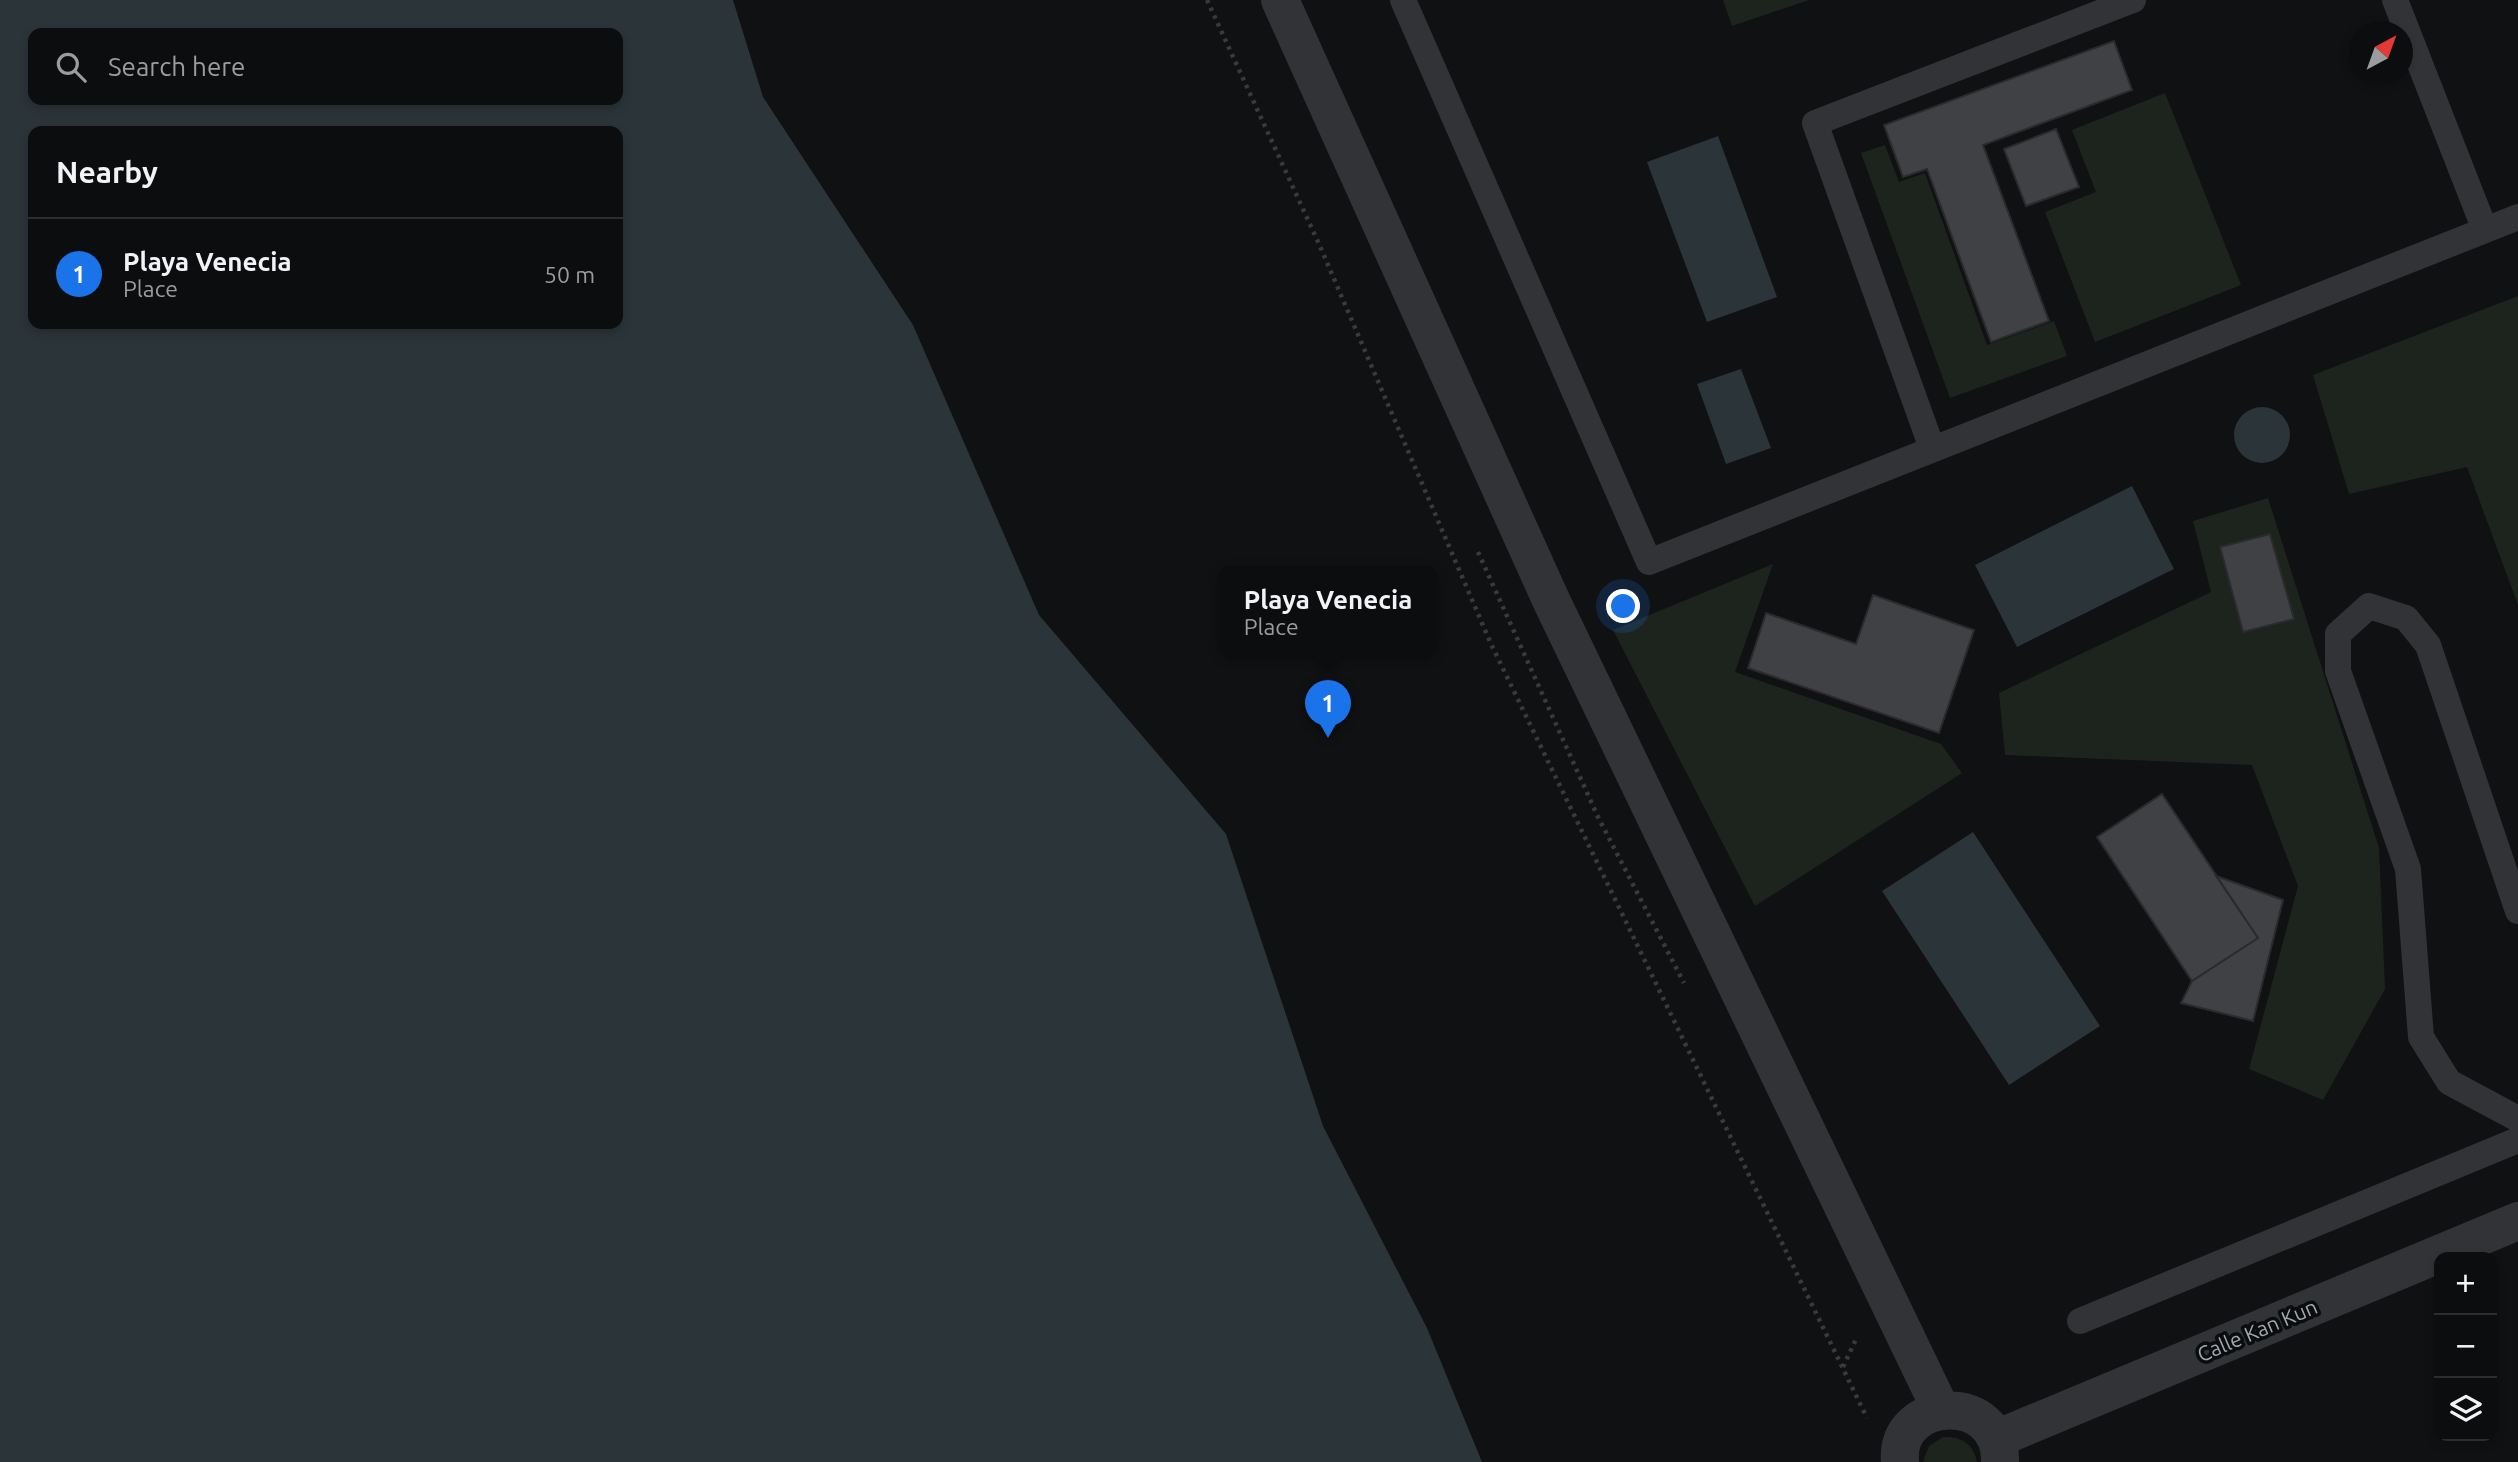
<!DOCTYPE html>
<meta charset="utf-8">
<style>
:root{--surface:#0c0d0e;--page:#1a1b1c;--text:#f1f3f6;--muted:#9a9c9e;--line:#2c2d2e;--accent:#1a73e8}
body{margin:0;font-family:Ubuntu,sans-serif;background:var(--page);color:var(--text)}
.controls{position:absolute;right:21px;bottom:21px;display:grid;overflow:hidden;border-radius:14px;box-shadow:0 4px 10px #0003}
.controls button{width:63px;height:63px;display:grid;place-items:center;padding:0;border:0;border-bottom:2px solid var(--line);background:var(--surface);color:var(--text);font:35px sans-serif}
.compass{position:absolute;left:2350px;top:21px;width:63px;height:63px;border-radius:50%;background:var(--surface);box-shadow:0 4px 10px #0003;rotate:41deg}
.you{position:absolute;left:1624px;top:607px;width:24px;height:24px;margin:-18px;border:5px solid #fff;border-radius:50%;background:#1a73e8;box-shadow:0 0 0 10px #1a73e833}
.badge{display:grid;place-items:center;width:46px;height:46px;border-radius:50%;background:var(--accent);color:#fff;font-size:23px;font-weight:700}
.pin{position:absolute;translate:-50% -58px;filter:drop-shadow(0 2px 4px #0008)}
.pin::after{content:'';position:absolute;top:37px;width:24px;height:21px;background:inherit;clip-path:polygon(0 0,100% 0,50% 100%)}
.popup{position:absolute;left:1218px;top:566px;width:220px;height:91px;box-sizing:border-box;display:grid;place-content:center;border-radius:14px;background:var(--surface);filter:drop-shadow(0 2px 5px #0005);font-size:23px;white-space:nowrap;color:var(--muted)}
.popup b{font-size:26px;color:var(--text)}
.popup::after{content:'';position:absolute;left:50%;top:100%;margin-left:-14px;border:14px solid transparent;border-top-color:var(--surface)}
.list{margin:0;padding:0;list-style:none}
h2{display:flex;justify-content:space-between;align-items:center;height:91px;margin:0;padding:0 28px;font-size:30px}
h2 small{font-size:23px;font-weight:400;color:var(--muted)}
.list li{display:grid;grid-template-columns:46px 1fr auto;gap:21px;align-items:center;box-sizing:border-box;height:112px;padding:0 28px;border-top:2px solid var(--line)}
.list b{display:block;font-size:26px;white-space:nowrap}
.list p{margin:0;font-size:23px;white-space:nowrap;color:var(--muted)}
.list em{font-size:23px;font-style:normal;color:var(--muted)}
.icon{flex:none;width:38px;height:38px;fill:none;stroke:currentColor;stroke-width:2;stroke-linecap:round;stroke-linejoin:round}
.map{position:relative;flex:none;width:2518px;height:1462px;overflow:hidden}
.search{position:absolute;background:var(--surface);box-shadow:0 4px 10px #0003;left:28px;top:28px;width:595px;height:77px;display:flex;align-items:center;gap:18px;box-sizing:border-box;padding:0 24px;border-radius:14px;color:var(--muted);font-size:26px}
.panel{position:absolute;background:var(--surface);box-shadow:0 4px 10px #0003;left:28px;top:126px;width:595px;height:203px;border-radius:14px}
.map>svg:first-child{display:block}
</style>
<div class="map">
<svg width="2518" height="1462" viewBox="0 0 2518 1462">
<rect width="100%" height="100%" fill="#101112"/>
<!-- green -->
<path fill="#1d241d" d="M1723 0H1809L1732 26Z
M2165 93 2241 285 2095 342 2045 212 2096 192 2072 130Z
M1885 145 1899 182 1925 173 1987 345 2054 321 2067 356 1950 398 1861 153Z
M2518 296V605L2467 467 2349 494 2313 375Z
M2268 498 2379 848 2385 989 2323 1100 2249 1069 2298 886 2252 765 2005 755 1999 693 2211 592 2193 521Z
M1773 564 1735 672 1941 744 1962 773 1755 906 1613 630Z
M1943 1437C1961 1436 1974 1444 1977 1462H1923L1929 1446Z"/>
<!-- water -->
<path fill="#2b3439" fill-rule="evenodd" d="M0 0H733L763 97 913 325 1039 615 1226 834 1323 1126 1427 1328 1482 1462H0ZM618 33V100H33V33ZM33 131H618V324H33Z
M1718 136 1777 297 1707 322 1647 162Z
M1741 369 1771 448 1726 464 1697 384Z
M2234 435a28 28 0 1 1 56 0a28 28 0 1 1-56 0Z
M2132 486 2174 569 2017 647 1975 565Z
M1973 832 2100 1026 2009 1085 1882 891Z"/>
<!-- building -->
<path fill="#3f4145" stroke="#2b2b2e" stroke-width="2" d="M2114 41 2132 90 1983 145 2049 321 1991 342 1927 169 1903 177 1884 125Z
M2056 129 2079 187 2026 206 2004 149Z
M2270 534 2294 619 2243 632 2220 547Z
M1873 595 1974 630 1939 733 1748 668 1766 613 1856 644Z
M2162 794 2258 938 2192 981 2097 837Z
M2216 876 2283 900 2253 1021 2181 1003 2192 981 2258 938Z"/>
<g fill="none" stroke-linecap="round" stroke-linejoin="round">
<!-- path -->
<path stroke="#383a3d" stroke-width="4.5" stroke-dasharray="3.5 5" stroke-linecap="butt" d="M1207 0 1319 244 1491 644 1867 1418
M1478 552 1598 817 1684 983
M1843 1367 1857 1337"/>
<!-- service -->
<path stroke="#323336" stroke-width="26" d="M1403 0 1649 562 2518 217
M2395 0 2485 230
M1932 448 1815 123 2133 0
M2518 911 2428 645 2406 618 2369 606 2338 634V671L2408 869 2421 1037 2449 1082 2518 1119
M2080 1321 2518 1140"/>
<!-- minor -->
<path stroke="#323336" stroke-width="38" d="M1280 0 1551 600 1941 1410
M1996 1439 2518 1221
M1900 1462C1894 1396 2002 1391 2000 1462"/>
</g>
<g text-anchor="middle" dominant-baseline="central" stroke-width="7" stroke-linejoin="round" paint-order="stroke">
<!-- street labels -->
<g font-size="21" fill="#a2a8b2" stroke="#0b0c0d">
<text transform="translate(2257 1330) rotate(-23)">Calle Kan Kun</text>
</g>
</g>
</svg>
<div class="controls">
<button>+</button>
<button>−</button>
<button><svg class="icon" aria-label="layers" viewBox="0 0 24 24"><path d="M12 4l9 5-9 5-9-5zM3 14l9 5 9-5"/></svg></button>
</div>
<svg class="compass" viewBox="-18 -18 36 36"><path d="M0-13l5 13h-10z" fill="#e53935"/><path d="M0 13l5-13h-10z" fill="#9a9c9e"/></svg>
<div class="you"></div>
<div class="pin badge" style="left:1328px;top:738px">1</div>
<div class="popup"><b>Playa Venecia</b>Place</div>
<div class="search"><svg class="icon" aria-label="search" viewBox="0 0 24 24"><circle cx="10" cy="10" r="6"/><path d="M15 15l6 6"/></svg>Search here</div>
<section class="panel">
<h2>Nearby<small></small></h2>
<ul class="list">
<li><span class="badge">1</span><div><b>Playa Venecia</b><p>Place</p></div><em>50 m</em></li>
</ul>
</section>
</div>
